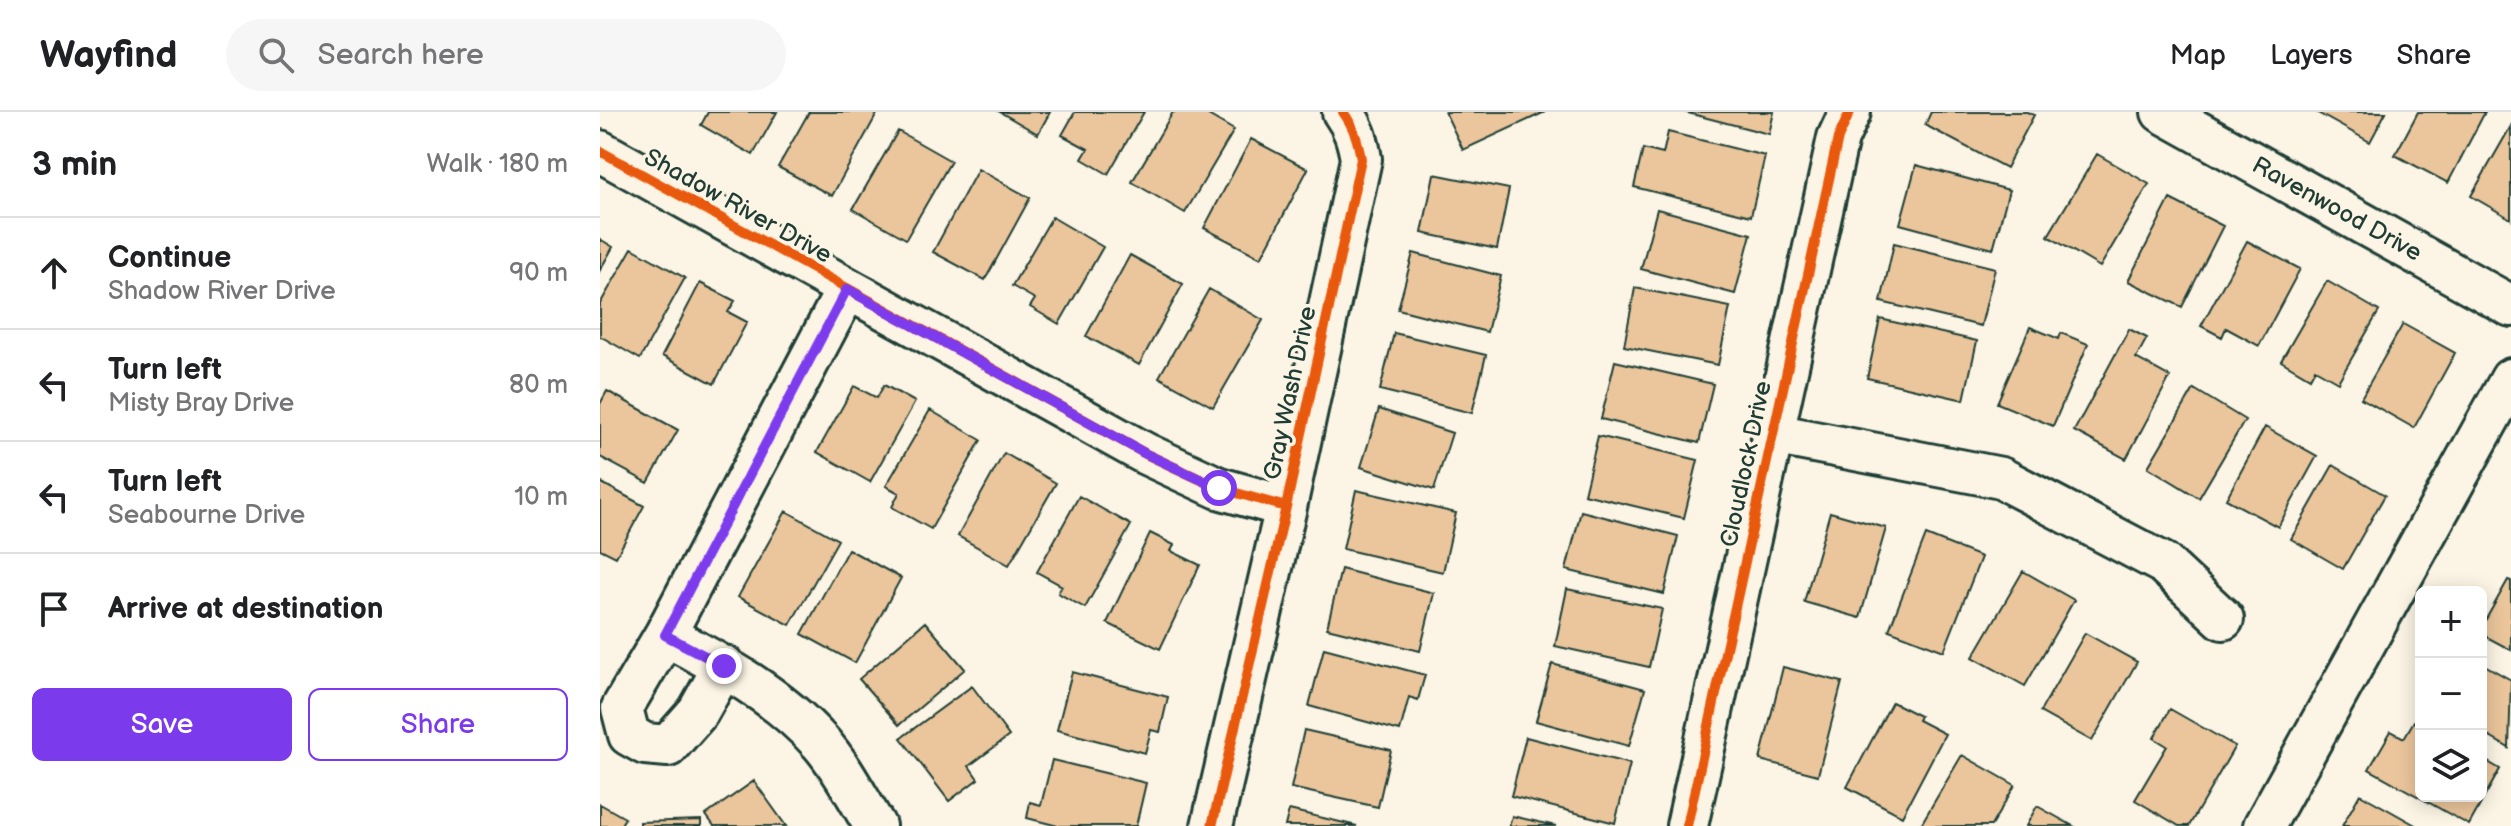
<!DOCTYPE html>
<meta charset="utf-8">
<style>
:root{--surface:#fff;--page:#f6f6f6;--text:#202124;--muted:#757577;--line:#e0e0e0;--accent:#7c3aed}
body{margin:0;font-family:"Balsamiq Sans",sans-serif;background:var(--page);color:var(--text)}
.controls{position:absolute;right:24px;bottom:24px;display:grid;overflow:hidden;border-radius:12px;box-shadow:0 4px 20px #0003}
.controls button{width:72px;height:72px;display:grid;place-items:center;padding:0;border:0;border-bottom:2px solid var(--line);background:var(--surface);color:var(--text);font:40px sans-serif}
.stop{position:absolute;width:24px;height:24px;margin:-18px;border:6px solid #7c3aed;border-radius:50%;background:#fff}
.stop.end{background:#7c3aed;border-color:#fff;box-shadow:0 2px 8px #0008}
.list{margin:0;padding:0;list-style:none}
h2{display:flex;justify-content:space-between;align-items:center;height:104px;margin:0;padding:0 32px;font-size:34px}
h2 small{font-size:26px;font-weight:400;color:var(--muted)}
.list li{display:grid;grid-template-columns:52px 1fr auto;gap:24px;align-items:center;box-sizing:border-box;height:112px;padding:0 32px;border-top:2px solid var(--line)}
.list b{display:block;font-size:30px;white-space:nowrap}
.list p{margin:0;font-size:26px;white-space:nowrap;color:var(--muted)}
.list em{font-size:26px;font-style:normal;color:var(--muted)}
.actions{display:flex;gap:16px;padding:24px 32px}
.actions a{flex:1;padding:18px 0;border:2px solid var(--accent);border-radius:12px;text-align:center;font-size:28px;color:var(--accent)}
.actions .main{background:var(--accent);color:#fff}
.icon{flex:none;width:44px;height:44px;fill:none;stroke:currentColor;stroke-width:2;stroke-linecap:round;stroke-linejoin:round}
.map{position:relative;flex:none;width:1911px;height:714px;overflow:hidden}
header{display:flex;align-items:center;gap:48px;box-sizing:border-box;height:112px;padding:0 40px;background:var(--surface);border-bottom:2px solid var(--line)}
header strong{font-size:38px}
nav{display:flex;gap:44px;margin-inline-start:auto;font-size:28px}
.search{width:560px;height:72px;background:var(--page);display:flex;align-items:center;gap:20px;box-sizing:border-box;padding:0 28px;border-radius:44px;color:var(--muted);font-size:30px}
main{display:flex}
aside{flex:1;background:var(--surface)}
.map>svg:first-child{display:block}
</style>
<header>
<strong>Wayfind</strong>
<div class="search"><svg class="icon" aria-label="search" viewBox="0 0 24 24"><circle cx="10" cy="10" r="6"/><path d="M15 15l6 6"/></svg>Search here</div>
<nav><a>Map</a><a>Layers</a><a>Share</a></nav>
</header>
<main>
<aside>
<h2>3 min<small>Walk · 180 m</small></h2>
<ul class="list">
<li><svg class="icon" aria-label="ahead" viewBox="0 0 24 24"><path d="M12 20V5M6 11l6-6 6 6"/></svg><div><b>Continue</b><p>Shadow River Drive</p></div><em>90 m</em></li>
<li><svg class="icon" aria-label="left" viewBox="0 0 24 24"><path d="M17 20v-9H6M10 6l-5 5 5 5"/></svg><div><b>Turn left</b><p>Misty Bray Drive</p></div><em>80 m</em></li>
<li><svg class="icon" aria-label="left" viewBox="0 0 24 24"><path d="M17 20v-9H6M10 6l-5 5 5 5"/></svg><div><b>Turn left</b><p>Seabourne Drive</p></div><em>10 m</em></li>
<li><svg class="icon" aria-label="arrive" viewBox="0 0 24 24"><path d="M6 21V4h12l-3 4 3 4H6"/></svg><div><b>Arrive at destination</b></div></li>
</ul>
<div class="actions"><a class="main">Save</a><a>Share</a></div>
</aside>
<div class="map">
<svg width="1911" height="714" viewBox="0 0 1911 714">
<rect width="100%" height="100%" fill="#fcf5e5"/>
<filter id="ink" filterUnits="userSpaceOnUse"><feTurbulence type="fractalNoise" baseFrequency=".0125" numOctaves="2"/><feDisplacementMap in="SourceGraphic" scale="16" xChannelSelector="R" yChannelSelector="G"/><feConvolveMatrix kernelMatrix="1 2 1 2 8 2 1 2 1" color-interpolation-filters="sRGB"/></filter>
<g filter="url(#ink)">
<!-- building -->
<path fill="#ebc69c" stroke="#1f3d34" stroke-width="2" d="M108 0H177L153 43 101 13Z
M209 0H273L277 2 232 84 178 55Z
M400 0H450L438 22Z
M475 0H544L508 62 482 47 488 37 462 23Z
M573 0H603L634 18 585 101 532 70Z
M845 0H945L863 38Z
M1084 0H1174L1169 22Z
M1331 0H1427L1434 3 1406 56 1325 13Z
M1716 0H1786L1770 30Z
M1818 0H1885L1848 71 1795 43Z
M1911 14V107L1871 84Z
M298 19 351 49 306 127 253 97Z
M1068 20 1165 44 1151 104 1034 75 1043 37 1063 42Z
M651 27 708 57 661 146 604 116Z
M1497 42 1549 72 1500 155 1448 124Z
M1316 53 1409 78 1393 137 1300 112Z
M378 57 430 86 385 168 333 140Z
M834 62 909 77 897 137 822 121Z
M1570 87 1623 114 1582 195 1528 169Z
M1057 97 1151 122 1135 182 1041 157Z
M452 105 503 135 459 212 430 195 435 187 412 174Z
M0 127 13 135 0 158Z
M1647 129 1700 157 1659 234 1626 216 1622 225 1601 214Z
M1294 131 1395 156 1381 214 1281 190Z
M32 136 85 166 40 247 0 224V192Z
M813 141 901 164 887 220 798 197Z
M530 143 583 172 539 253 486 224Z
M1727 169 1779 199 1738 270 1715 257 1710 266 1681 249Z
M100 171 135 189 128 200 147 210 114 272 62 244Z
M1035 176 1130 195 1118 253 1024 234Z
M609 177 663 208 613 295 559 265Z
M1280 207 1377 229 1364 288 1267 266Z
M1803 212 1855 241 1814 316 1761 286Z
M1430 215 1459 227 1461 221 1488 232 1453 314 1397 291Z
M1529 217 1547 226 1536 246 1570 265 1526 347 1474 319Z
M794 221 886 243 872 301 780 278Z
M1015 249 1113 272 1099 331 1001 307Z
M284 273 315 290 270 370 217 340 254 274 277 286Z
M1594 277 1645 308 1599 386 1548 355Z
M7 279 78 318 48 371 0 345V292Z
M779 297 852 321 834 378 761 355Z
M330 298 381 328 331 417 292 395 299 381 286 374Z
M1665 315 1717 344 1678 415 1626 387Z
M998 324 1098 348 1084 406 984 382Z
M404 341 456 371 409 453 358 424Z
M1733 353 1785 383 1743 457 1691 427Z
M0 370 44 394 16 445 0 437Z
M756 378 856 401 843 460 743 437Z
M479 384 531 413 485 496 458 481 462 474 437 460Z
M186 399 238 428 190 513 138 485Z
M981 399 1078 424 1064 482 966 458Z
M1230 400 1286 416 1260 506 1204 490Z
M550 421 574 433 571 439 600 453 560 537 507 511Z
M1326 423 1381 445 1344 539 1289 518Z
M248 437 301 466 255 551 202 522Z
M741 457 834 481 820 539 727 516Z
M1423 459 1474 488 1425 574 1373 545Z
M1908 468 1911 469V538L1881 522V516Z
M967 477 1062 497 1049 555 955 534Z
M325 510 365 557 299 613 259 567Z
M1485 521 1537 550 1492 629 1440 600Z
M724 536 825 563 818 588 809 585 800 619 709 594Z
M1881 551 1911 568 1909 636 1881 620Z
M952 552 1045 577 1029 634 936 609Z
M1183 555 1242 570 1218 663 1160 648Z
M472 560 568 585 560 620 551 618 545 641 457 618Z
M372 574 409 624 369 654 378 667 349 689 301 626Z
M1292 590 1320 604 1318 608 1345 622 1302 704 1247 675Z
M1570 597 1635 634 1589 714H1579L1535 688 1567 634 1554 626Z
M1814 609 1821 613V684H1881V646L1900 657 1869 713 1769 657 1791 619 1804 626Z
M704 618 791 638 778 695 691 676Z
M926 625 1030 652 1015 711 911 684Z
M1362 643 1415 673 1391 714H1320Z
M452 648 546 671 536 714H458L427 706 430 690 441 693Z
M154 669 186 714H114L106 703Z
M1760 682 1817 714H1742Z
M0 692 25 706 20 714H0Z
M1437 694 1473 714H1426Z
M689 698 757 714H685Z
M912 704 956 714H909Z
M101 708V714H40V710Z"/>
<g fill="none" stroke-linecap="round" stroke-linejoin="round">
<defs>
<path id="minor" d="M1562 0 1911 194
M0 39 546 342 619 376 686 395
M1173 322 1401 366 1563 451 1623 507
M65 523C122 553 178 583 221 631 242 655 258 687 275 714
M124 554 98 600 68 634 45 632 29 623 22 596 65 523 247 177
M612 714 686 395 761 47C758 29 754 15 743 0
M1087 714 1238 26 1250 0
M1664 714 1911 267"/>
</defs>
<!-- minor casing -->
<use href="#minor" stroke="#1f3d34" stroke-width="46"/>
<!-- minor -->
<use href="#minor" stroke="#fcf5e5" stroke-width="40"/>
<defs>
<path id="cycleway" d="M0 39 546 342 619 376 686 395
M612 714 686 395 761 47C758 29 754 15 743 0
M1087 714 1238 26 1250 0"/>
</defs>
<!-- cycleway casing -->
<use href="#cycleway" stroke="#fcf5e5" stroke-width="15"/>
<!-- cycleway -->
<use href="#cycleway" stroke="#e8590c" stroke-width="10"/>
</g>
</g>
<g fill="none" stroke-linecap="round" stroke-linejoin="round" filter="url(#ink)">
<!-- route -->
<path stroke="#7c3aed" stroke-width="10" d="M124 554 65 523 247 177 546 342 619 376"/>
</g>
<g text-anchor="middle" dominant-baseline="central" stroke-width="7" stroke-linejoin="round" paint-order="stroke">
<!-- street labels -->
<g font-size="24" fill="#1f3d34" stroke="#fcf5e5">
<text transform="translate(138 94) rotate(29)">Shadow River Drive</text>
<text transform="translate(1737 97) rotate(29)">Ravenwood Drive</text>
<text transform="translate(690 281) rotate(-78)">Gray Wash Drive</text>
<text transform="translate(1146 352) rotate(-78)">Cloudlock Drive</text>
</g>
</g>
</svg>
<div class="controls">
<button>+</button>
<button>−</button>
<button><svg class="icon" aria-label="layers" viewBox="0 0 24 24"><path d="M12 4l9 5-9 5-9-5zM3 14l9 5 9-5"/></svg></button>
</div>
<div class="stop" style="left:619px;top:376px"></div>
<div class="stop end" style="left:124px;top:554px"></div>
</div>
</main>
